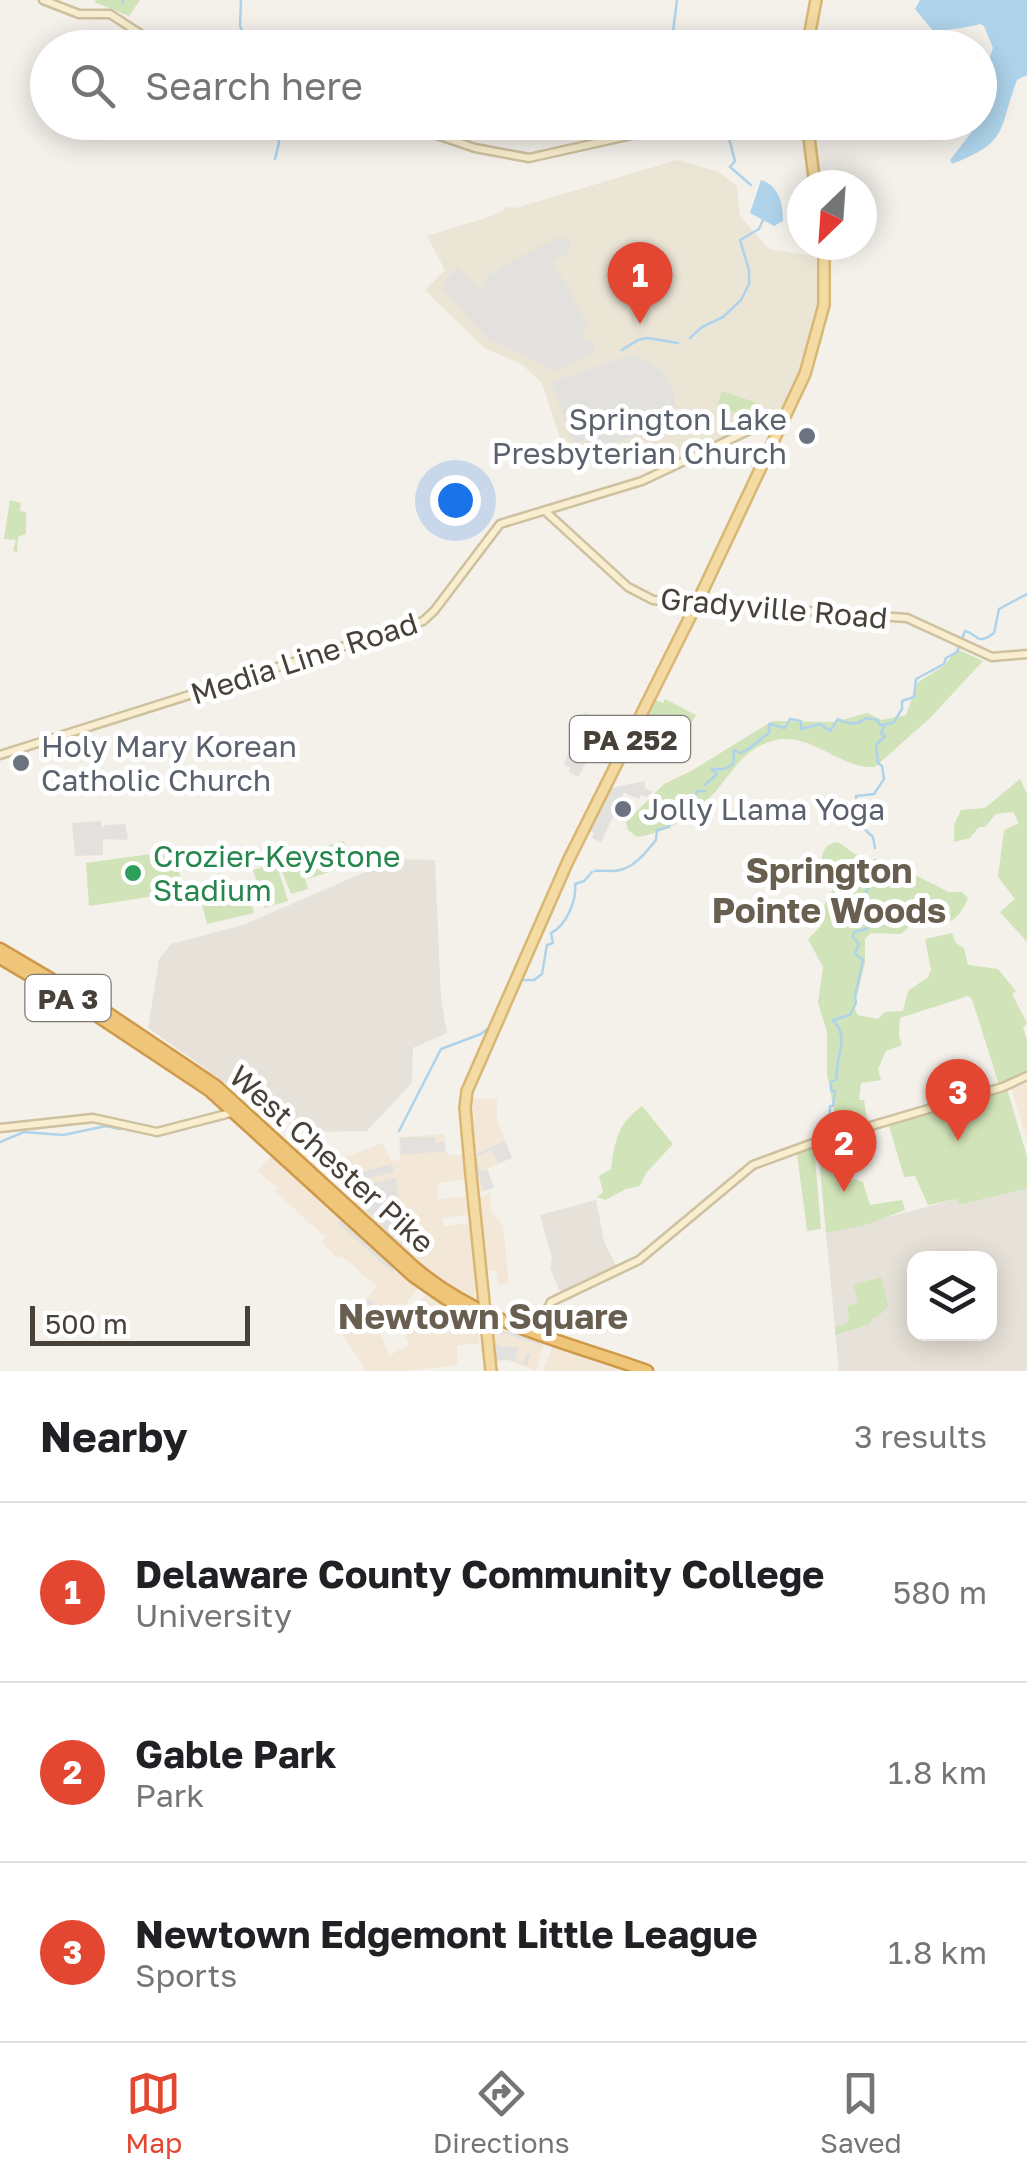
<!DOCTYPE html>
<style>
:root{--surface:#fff;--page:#f6f6f6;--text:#202124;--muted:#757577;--line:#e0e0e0;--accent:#e44731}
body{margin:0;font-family:"Golos Text",sans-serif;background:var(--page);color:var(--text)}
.controls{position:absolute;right:30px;bottom:30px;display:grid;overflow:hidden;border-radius:20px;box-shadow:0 5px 25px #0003}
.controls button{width:90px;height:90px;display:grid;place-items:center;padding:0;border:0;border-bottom:2px solid var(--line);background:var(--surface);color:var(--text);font:50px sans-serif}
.compass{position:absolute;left:787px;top:170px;width:90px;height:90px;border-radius:50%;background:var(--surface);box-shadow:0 5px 25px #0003;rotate:205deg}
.scale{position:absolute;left:30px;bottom:25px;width:220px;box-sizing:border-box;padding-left:10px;border:5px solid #474139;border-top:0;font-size:28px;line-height:35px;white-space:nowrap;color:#474139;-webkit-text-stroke:8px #fff;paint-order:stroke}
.you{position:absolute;left:455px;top:500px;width:35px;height:35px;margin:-25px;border:8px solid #fff;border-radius:50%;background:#1a73e8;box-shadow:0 0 0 15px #1a73e833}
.badge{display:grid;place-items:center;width:65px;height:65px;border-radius:50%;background:var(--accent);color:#fff;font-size:32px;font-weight:700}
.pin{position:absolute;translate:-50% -82px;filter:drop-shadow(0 2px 5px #0008)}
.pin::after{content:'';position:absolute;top:52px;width:35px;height:30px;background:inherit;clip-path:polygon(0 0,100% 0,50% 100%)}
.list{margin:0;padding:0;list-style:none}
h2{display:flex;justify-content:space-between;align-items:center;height:130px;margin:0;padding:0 40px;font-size:42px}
h2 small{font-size:32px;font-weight:400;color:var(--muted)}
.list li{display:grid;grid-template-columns:65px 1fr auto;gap:30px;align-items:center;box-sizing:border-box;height:180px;padding:0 40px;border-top:2px solid var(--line)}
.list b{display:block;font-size:38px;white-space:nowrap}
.list p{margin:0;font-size:32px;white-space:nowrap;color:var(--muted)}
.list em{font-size:32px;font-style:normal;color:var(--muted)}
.icon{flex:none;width:55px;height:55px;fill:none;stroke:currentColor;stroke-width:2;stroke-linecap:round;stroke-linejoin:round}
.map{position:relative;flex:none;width:1027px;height:1371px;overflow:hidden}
.search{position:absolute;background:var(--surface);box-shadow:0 5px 25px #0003;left:30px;right:30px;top:30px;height:110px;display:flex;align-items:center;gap:25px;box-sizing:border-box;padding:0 35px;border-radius:55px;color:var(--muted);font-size:38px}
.sheet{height:670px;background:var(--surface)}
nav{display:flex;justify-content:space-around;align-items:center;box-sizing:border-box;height:140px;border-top:2px solid var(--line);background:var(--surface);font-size:28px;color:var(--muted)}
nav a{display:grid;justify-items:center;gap:5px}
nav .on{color:var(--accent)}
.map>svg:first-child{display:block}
</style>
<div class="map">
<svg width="1027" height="1371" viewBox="0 0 1027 1371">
<rect width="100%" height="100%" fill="#f4f1eb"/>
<!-- residential -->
<path fill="#e7e2d9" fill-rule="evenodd" d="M395 859 435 860 441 998 447 1033 413 1048 412 1083 367 1131 322 1132 252 1102 148 1028 159 959 171 944 243 925Z
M1027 1189V1371H839L826 1233 957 1199 960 1205ZM914 1258H990V1334H914Z
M596 1200 604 1241 618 1269 561 1294 550 1268 552 1258 540 1215Z"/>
<!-- commercial -->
<path fill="#f3e7d8" d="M1027 1083V1141L1011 1088Z
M472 1099H497V1120L512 1158 487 1169 494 1187 474 1196 469 1107Z
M444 1134 447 1155H466L469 1179 437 1183 438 1199 471 1196 472 1214 442 1218 444 1226 474 1223 476 1257 474 1302 436 1281 351 1203 362 1191 335 1166 334 1162 340 1159 383 1143 391 1161 400 1160 399 1137Z
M324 1139 335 1156 318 1172 297 1153 298 1146Z
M275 1151 420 1286 387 1328H382L359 1307 377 1287 341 1255 337 1258 321 1242 325 1237 275 1191 277 1188 258 1171Z
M490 1192 492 1212 503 1226 509 1284 498 1285 496 1271H483L475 1201Z
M425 1295H430L476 1321 480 1344 457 1345 458 1365 407 1371H363V1365L335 1324 351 1305 381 1334 389 1356 409 1344 403 1330 405 1324Z
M491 1327 544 1344 536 1371 507 1360 492 1362Z
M552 1347 620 1371H543Z"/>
<!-- education -->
<path fill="#ebe5d6" d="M677 160 719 172 737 186 740 216 769 249 825 258 824 305 789 412 660 473 647 447 569 466 542 383 521 364 484 348 425 290 445 270 427 236 492 216 508 207 516 208Z"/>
<!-- green -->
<path fill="#d1e3b8" d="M96 0H140L129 16 94 2Z
M722 391 760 404 755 420 717 406Z
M10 500 21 503 20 511 26 512V534L18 537 17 552 13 551 16 540 4 539Z
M957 649 983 661 930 718 875 767C838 769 810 730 772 741 744 749 733 771 716 791 696 814 667 833 637 837L628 830 626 822 664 784 693 770 772 721 834 722 867 713 882 720 906 715 918 682 944 666Z
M653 699 663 703 665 699 696 715 672 759 633 739Z
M1020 779 1027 794V942L1000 912 1015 899 998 877 1004 830 1019 823 1013 812 996 814 985 827H979L970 838 954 842V825L961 810 985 808Z
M344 841 352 865 307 879 299 854Z
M838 842 868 863 917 876 949 892H962L968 898C954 931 942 922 913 923L901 934 871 933 865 939V962L854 1008 858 1015 878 1019 885 1012 903 1011 908 991 928 977 931 970 925 939 952 933 956 943 964 948 968 965 998 969 1016 991 1012 994 1027 1023 1023 1028 1027 1040V1071L999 1085 972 999 968 996 900 1018 899 1036 902 1045 886 1051 878 1069 881 1080 861 1083 859 1100H864L867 1119 837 1126 827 1074V1032L818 1003 823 967 808 939 820 927 825 903 841 875 839 867 821 861C824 849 825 844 838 842Z
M172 851 183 884 182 892 89 906 86 863Z
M297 854 308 889 291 894 278 861Z
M276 862 288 901 265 908 253 870Z
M247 888 254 913 207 924 201 900Z
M1007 1089 1027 1156V1189L959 1205 957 1199 928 1205 915 1176 904 1177 889 1126Z
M642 1106 673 1144 646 1173 640 1186 626 1189 605 1200 597 1197 603 1192 599 1176 611 1169C615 1140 618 1123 642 1106Z
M826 1144 839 1184 855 1179 863 1182 870 1205 902 1200 905 1210 865 1225 826 1233 818 1146Z
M814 1146 821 1229 807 1231 797 1153Z
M881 1277 888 1305 880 1315 872 1319 870 1324 835 1335V1326L846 1324 849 1318 847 1306 858 1303 853 1285Z"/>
<!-- parking -->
<path fill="#e3e1de" d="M559 237 569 240 571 247 568 253 554 262 588 328 581 335 585 341H591L595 349 594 352 557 371 489 340 442 289 446 279 458 267 480 289 488 276 500 267Z
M634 354 663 372 673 391 677 415 642 433 598 449 584 440 573 443 551 382Z
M585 713 608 722 578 777 569 772 570 768 564 764Z
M645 781V788L653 792 646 797 641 795 639 799 624 793 601 842 592 838 594 833 590 831 611 788Z
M101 821 102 828 105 825 125 824 128 838 126 840 103 839V855L75 856 72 823Z
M409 1137H435V1143L444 1142 445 1151 401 1155 400 1138Z
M505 1141 512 1158 498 1163 491 1150 476 1157 480 1171 487 1169 494 1187 486 1191 481 1185 480 1176H475L473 1155Z
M340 1161 349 1167 353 1174 392 1164 394 1172 361 1180 356 1185 337 1167Z
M396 1177 404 1244 401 1246 355 1199 368 1185Z
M344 1216 397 1266 392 1272 338 1223Z
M368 1299 395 1317 387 1326 383 1327 363 1309Z
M492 1327 542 1342 541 1345 506 1334 493 1335 499 1346 519 1347 515 1361 523 1363 526 1353 531 1355 527 1366 507 1359 492 1361 489 1329Z"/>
<!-- water -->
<path fill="#aed3ea" d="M920 0H1027V75L1017 80C998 131 1009 142 952 164L950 160 971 133 972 123 980 122V112L986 100 980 83 993 48 984 26 980 24C975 26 939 32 933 31L915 9Z
M761 180C779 186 783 203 783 221L774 226 750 213Z"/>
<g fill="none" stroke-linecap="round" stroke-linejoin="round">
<!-- stream -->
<path stroke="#aed3ea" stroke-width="2.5" d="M123 0V3
M241 0 240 26 250 48
M671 48 677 0
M717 122 720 133 728 135 735 161 730 167 751 185
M275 159 279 143 278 122
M690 338 702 327 723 317 741 300 749 284V270L740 240 759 229 763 220
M622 350 638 340 647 338 678 343
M705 785 717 774 712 769H724L733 764 734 750 740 753C750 751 759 739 769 733V724L785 728 790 719 801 721V729L820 724 830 731 838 719C847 724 857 726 866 718L877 720 880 725 893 723 902 709V701L914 697 916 679 944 664 946 658 957 652 965 631C978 633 975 647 994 633L999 609 1027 594
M875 848 873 837 860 825 863 815 857 807 856 796 874 794 884 779 882 766 878 763 876 745 885 736 881 733 884 727
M595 871C603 870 613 872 620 870 637 866 648 849 656 840L657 830 669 827 672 816 685 804 686 799 695 797 697 791H705
M521 980H534L542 974 547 945 553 943 551 933C566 926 577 900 575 884L584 881 592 872
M399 1131 441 1049 481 1034 491 1026
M829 1133 830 1106H833L835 1091 831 1090V1082L837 1079C834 1059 851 1038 833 1020L850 1015 856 1003 855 996 863 960 855 954 859 944 853 937 854 932 866 929 876 913 872 911 865 893 872 884 875 860
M0 1142 24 1132 63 1135 106 1126 120 1129"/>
<defs>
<path id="secondary" d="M43 0 79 14H110L153 42 176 48
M795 48 809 38
M399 122 475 148 529 158 690 122
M545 511 628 587 653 600 907 618 992 657 1027 654
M0 755 423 621 434 611 500 524 642 481 784 414
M0 1128 93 1118 157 1132 234 1112
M550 1339 552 1327 547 1310 551 1302 639 1260 753 1165 813 1143 1003 1087 1027 1076"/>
<path id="primary" d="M807 48 816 0
M807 122 815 185
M491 1371 471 1175 465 1108 467 1091 568 861 697 603 805 374 824 305V245"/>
<path id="highway" d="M0 949 100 1008 216 1086 414 1267C480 1324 567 1342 647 1371
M0 958 96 1015 209 1090 413 1276 462 1310"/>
</defs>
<!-- secondary casing -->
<use href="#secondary" stroke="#cec19f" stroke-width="11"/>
<!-- primary casing -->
<use href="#primary" stroke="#d8b774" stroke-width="14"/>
<!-- highway casing -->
<use href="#highway" stroke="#ce9a4a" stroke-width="15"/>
<!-- secondary -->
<use href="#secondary" stroke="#f9eecf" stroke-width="6"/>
<!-- primary -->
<use href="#primary" stroke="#f4dba3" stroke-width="9"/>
<!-- highway -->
<use href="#highway" stroke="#efc57a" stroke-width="10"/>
</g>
<!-- markers -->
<g fill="#6b7280" stroke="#fff" stroke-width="4">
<circle cx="807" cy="436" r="10"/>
<circle cx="21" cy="763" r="10"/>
<circle cx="623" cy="809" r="10"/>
</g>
<circle fill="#2e9e5b" stroke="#fff" stroke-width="4" cx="133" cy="873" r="10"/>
<g text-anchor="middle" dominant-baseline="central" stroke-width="10" stroke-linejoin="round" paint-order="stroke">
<!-- shield labels -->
<g fill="#fff" stroke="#7e7a74" stroke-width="2.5">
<rect x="570" y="716" width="120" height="46" rx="8"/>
<rect x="25.5" y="975" width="85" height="46" rx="8"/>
</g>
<g font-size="28" font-weight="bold" fill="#474139">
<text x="630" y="739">PA 252</text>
<text x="68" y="998">PA 3</text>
</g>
<!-- worship labels -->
<g font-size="30" fill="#5b616d" stroke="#fff" text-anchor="start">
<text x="787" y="419" text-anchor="end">Springton Lake<tspan x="787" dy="34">Presbyterian Church</tspan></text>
<text x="41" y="746">Holy Mary Korean<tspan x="41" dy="34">Catholic Church</tspan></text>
<text x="643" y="809">Jolly Llama Yoga</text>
</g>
<!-- street labels -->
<g font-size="30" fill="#474139" stroke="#fff">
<text transform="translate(774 608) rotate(5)">Gradyville Road</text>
<text transform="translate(304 658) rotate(-18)">Media Line Road</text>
<text transform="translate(332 1159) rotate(42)">West Chester Pike</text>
</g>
<!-- leisure labels -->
<g font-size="30" fill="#27864d" stroke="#fff" text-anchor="start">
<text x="153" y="856">Crozier-Keystone<tspan x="153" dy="34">Stadium</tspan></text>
</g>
<!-- quarter labels -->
<g font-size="35" font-weight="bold" fill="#695f51" stroke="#fff">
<text x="829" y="870">Springton<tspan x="829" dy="40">Pointe Woods</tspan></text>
<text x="483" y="1316">Newtown Square</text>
</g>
</g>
</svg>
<div class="controls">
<button><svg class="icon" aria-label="layers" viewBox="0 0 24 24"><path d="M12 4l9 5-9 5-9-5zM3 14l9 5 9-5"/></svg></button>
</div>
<svg class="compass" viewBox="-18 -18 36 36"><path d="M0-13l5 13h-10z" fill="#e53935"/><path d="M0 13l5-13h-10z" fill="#757577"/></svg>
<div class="scale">500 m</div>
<div class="you"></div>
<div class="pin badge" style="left:640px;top:324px">1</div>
<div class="pin badge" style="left:844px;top:1192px">2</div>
<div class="pin badge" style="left:958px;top:1141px">3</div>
<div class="search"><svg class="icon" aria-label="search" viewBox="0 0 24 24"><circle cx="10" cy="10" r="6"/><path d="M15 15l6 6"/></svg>Search here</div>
</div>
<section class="sheet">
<h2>Nearby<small>3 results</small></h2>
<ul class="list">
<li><span class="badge">1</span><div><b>Delaware County Community College</b><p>University</p></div><em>580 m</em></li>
<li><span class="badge">2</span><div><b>Gable Park</b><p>Park</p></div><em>1.8 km</em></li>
<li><span class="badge">3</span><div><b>Newtown Edgemont Little League</b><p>Sports</p></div><em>1.8 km</em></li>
</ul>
</section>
<nav>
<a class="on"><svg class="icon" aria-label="map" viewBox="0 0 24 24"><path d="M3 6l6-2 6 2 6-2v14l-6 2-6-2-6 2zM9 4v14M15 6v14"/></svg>Map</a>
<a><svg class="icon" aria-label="directions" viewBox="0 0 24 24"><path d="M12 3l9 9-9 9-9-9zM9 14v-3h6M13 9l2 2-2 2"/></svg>Directions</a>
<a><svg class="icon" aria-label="saved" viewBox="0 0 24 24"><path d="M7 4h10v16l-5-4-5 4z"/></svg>Saved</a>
</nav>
